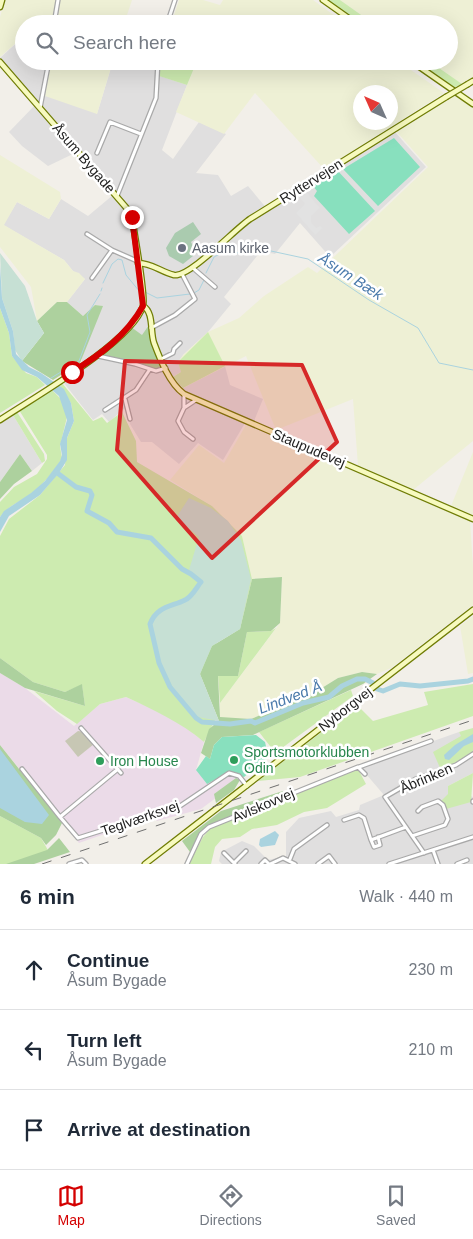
<!DOCTYPE html>
<meta charset="utf-8">
<style>
:root{--surface:#fff;--page:#f6f6f7;--text:#1f2937;--muted:#747a83;--line:#e0e1e3;--accent:#d40000}
body{margin:0;font-family:Helvetica,sans-serif;background:var(--page);color:var(--text)}
.compass{position:absolute;left:353px;top:85px;width:45px;height:45px;border-radius:50%;background:var(--surface);box-shadow:0 5px 20px #0002;rotate:315deg}
.stop{position:absolute;width:15px;height:15px;margin:-11px;border:4px solid #d40000;border-radius:50%;background:#fff}
.stop.end{background:#d40000;border-color:#fff;box-shadow:0 1px 5px #0008}
.list{margin:0;padding:0;list-style:none}
h2{display:flex;justify-content:space-between;align-items:center;height:65px;margin:0;padding:0 20px;font-size:21px}
h2 small{font-size:16px;font-weight:400;color:var(--muted)}
.list li{display:grid;grid-template-columns:32px 1fr auto;gap:15px;align-items:center;box-sizing:border-box;height:80px;padding:0 20px;border-top:1px solid var(--line)}
.list b{display:block;font-size:19px;white-space:nowrap}
.list p{margin:0;font-size:16px;white-space:nowrap;color:var(--muted)}
.list em{font-size:16px;font-style:normal;color:var(--muted)}
.icon{flex:none;width:28px;height:28px;fill:none;stroke:currentColor;stroke-width:2;stroke-linecap:round;stroke-linejoin:round}
.map{position:relative;flex:none;width:473px;height:864px;overflow:hidden}
.search{position:absolute;background:var(--surface);box-shadow:0 5px 20px #0002;left:15px;right:15px;top:15px;height:55px;display:flex;align-items:center;gap:12px;box-sizing:border-box;padding:0 18px;border-radius:28px;color:var(--muted);font-size:19px}
.sheet{height:305px;background:var(--surface)}
nav{display:flex;justify-content:space-around;align-items:center;box-sizing:border-box;height:70px;border-top:1px solid var(--line);background:var(--surface);font-size:14px;color:var(--muted)}
nav a{display:grid;justify-items:center;gap:2px}
nav .on{color:var(--accent)}
.map>svg:first-child{display:block}
</style>
<div class="map">
<svg width="473" height="864" viewBox="0 0 473 864">
<rect width="100%" height="100%" fill="#f2efe9"/>
<!-- residential -->
<path fill="#e0dfdf" d="M24 36V61H50L97 114 113 61H160V76L187 85 162 150 173 159 199 122 226 134 196 173 218 175 231 196 248 186 268 210 395 132 426 167 330 257 300 223 275 254 261 251 224 297 231 304 208 332 183 355 181 372 173 377 183 388 225 366 230 385 263 399 252 426 245 423 223 460 198 443 179 464 152 442H141L130 424 126 407 109 422 102 414 93 420 64 383 82 370V357L102 306 95 305 83 316 67 302 85 279 73 271 64 260 3 225 17 202 49 219 61 199 88 216 113 195 75 153 48 166 22 146 9 132 38 102 0 58Z
M13 415 42 463 32 471 20 454 0 482V424Z
M459 732 473 753V773L448 786 473 797V864H222L219 861 221 852 242 841 254 846 268 860 286 856V832L299 818 331 811 336 817 359 810 360 805 384 795 360 767Z"/>
<!-- industrial -->
<path fill="#ebdbe8" d="M0 673 25 688 74 726 100 704 126 697 162 713 188 729 204 742 196 770 222 774 233 772 244 777 201 809 157 821 153 817 79 843 0 745Z"/>
<!-- construction -->
<path fill="#c7c7b4" d="M78 731 84 732 94 744 78 757 65 741Z"/>
<!-- farmland -->
<path fill="#eef0d5" fill-rule="evenodd" d="M5 0H56L53 23 24 24V36L0 57V17Z
M59 0H132L124 24H55Z
M179 0H203L220 5 223 0H313L346 24H171Z
M340 0H473V77L462 84 429 61H449V24H374Z
M50 61H113L97 114 45 96Z
M197 61H398L444 93 324 169 255 93 224 134 176 112ZM360 92H390V122H360Z
M455 95 473 108V441L413 490 358 466 353 399 276 430 246 356 183 388 173 377 181 372 178 362 183 355 208 332 239 318 264 296 308 267 317 273 428 167 396 131Z
M0 155 60 192 61 199 49 219 17 202 4 225 64 260 73 271 79 273 85 279 67 302H57L37 321 31 287 0 247Z
M246 425 470 521 473 567V605L391 668 377 674 362 672 338 678 317 691 251 719 220 718V703L280 623 282 577 252 579 242 536 212 506 170 480 199 445 224 463Z
M473 452V516L451 506Z
M473 616V673L468 674 460 626Z"/>
<!-- grass -->
<path fill="#cdebb0" d="M327 0H340L374 24H361Z
M160 61H197L187 85 159 76Z
M415 61H429L462 84 453 88Z
M0 308 9 333 12 356 26 373 37 377 45 385 0 413Z
M208 332 225 366 183 388 173 377 181 372 178 362Z
M62 383 93 421 102 417 107 423 122 412 136 441 137 462 212 506 242 536 252 579 240 629 217 642 200 674 216 718 204 742C180 722 154 710 126 697L100 704 77 724 57 711 34 691 85 706 82 685 65 692 33 682 0 658V536L9 519 40 495 65 465 67 438 74 421 71 403 60 386Z
M52 390 61 399 67 417 60 446 62 458C54 473 41 486 28 496 18 503 8 506 0 517V502L14 487 37 474 47 459V455L19 410Z
M17 412 44 454 45 461 42 463 13 415Z
M276 628 220 703 218 675 238 676 247 632 271 631Z
M473 684V716L300 777 258 781 357 705 373 721 428 705 424 692Z
M351 690 353 696 271 756 270 746 259 732Z
M473 728V753L441 770 433 752 461 736 459 732Z
M358 769 366 784 327 808 304 812 277 825 252 829 240 837 222 839 215 847 211 864H189L203 837 210 829 292 794Z
M473 773 471 802 446 809 441 801 448 794V786Z
M0 816 41 838 49 852 12 864H0Z"/>
<!-- forest -->
<path fill="#add19e" d="M57 302H67L83 316 95 305 103 306 80 363 53 380 22 361 44 333 37 321Z
M149 325 151 340 162 368 158 370 103 355 131 327 142 335Z
M20 454 32 471 14 484 0 499V482Z
M282 577 280 623 271 631 247 632 238 676H218L220 717 251 719 317 691 338 678 362 672 377 674 363 684 253 735 222 737 214 745 210 759 201 753 209 729 219 721 200 674 212 646 240 629 252 579Z
M0 658 33 682 65 692 82 684 85 706 25 688 0 673Z
M0 745 62 823 56 835 46 845 41 838 0 816Z
M236 778 240 780 234 790 216 803 214 794Z
M283 791V794L205 828 190 852 182 841 221 811Z
M59 838 70 852 34 864H6L47 850Z"/>
<!-- wetland -->
<path fill="#c6e0d4" d="M0 253 25 286 37 321 44 333 22 361 15 350 13 331 2 298Z
M189 498 211 508 228 521 241 540 251 579 240 629 212 646 200 674 219 721 198 717 175 692 161 663 151 624C164 601 186 608 202 583L201 579 189 570 199 537 176 518Z"/>
<!-- cemetery -->
<path fill="#aacbaf" d="M193 222 201 234 191 242 194 248 193 256 183 264 169 256 166 248 175 233Z"/>
<!-- pitch -->
<path fill="#88e0be" d="M394 138 420 167 378 206 343 169Z
M337 170 375 211 349 234 314 196 317 191 312 185Z
M256 735 265 742 268 755 265 760 244 777 229 772 207 784 196 770 206 756 210 759 214 745 222 737Z"/>
<!-- parking -->
<path fill="#e2e2e2" d="M303 188 320 208 311 216V222L316 228 320 226 323 228 315 235 296 213 305 204 296 193Z"/>
<!-- water -->
<path fill="#aad3df" d="M0 265 2 298 13 331 16 354 29 367 41 373 64 389 71 403 74 421 67 438V460L59 473 40 495 9 516 0 532V517L4 511 31 493 45 481 60 461 62 455 60 444 67 420 59 396 37 377 22 370 12 356 9 333 0 308Z
M473 734V742L464 746 449 760 445 759 444 755 455 745Z
M0 749 49 815 42 824 25 822 0 808Z
M275 831 279 835 275 845 261 847 259 845 260 839Z"/>
<g fill="none" stroke-linecap="round" stroke-linejoin="round">
<!-- stream -->
<path stroke="#aad3df" stroke-width="1" d="M206 273 214 257 224 252 258 254 271 251 308 259 369 300 418 328 439 363 473 370
M103 283 112 264 118 259 122 260 126 275 140 292
M101 291 102 288
M145 292 157 298 190 294
M194 293 199 290 205 278
M51 378 79 361 90 332 87 315 100 294"/>
<!-- river -->
<path stroke="#aad3df" stroke-width="5" d="M56 472 76 487 90 491 92 495 87 511 109 523 117 532 151 538 182 569 191 574 201 582C196 588 192 597 185 600 171 607 157 606 150 624L159 663 170 687 196 718 202 722 230 724 251 721 255 723 303 703 329 697 342 686 357 679H365L373 683
M377 689 383 691 400 684 420 686 468 681 473 679"/>
<defs>
<path id="street" d="M54 24 58 0
M167 24 175 0
M40 108 49 61
M97 153 110 122 141 134
M117 196 156 98 158 61
M87 234 112 250
M193 268 215 287
M92 278 112 250 137 261
M151 328 175 315 195 299 182 274
M98 356 135 364 156 371 166 368
M161 359 173 353 174 349 180 343
M184 394V408L178 421 184 432 193 439
M125 399 130 419
M184 408 196 400
M105 410 136 390 150 369
M81 728 121 773
M359 767 431 741
M22 769 60 817
M118 769 60 817 78 838 180 806 229 773 239 776 247 786
M473 801V802
M344 820 359 815 364 818 371 840
M412 836 445 825 448 819 443 805 438 801 422 807 418 811
M378 837 380 845 374 847 371 840 406 827
M433 850 438 864
M224 853 235 864
M424 853 385 797 416 779 456 765 473 754
M290 859 294 849 327 825
M234 863 246 851
M69 864 82 860 86 864
M187 864 201 834 209 827 358 767 365 774
M261 864 265 860 269 864
M270 864 283 858 295 864
M318 864 329 856 335 864
M389 864 473 837
M457 864 467 860"/>
<path id="secondary" d="M323 0 357 24
M0 7 2 0
M411 61 473 104
M0 62 130 212 133 223C135 239 146 296 143 306 132 342 33 398 0 420
M468 84 473 81
M138 263C152 263 161 272 174 275 189 278 235 229 250 219L446 97
M143 306C154 312 150 332 154 343 160 359 169 383 184 394L473 519
M145 864 473 610"/>
</defs>
<!-- street casing -->
<use href="#street" stroke="#a9a9a9" stroke-width="5.5"/>
<!-- secondary casing -->
<use href="#secondary" stroke="#707d05" stroke-width="7"/>
<!-- street -->
<use href="#street" stroke="#fff" stroke-width="3"/>
<!-- secondary -->
<use href="#secondary" stroke="#f7fabf" stroke-width="4.5"/>
<!-- rail -->
<path stroke="#707070" stroke-width="1" stroke-dasharray="10 10" stroke-linecap="butt" d="M42 864 473 720"/>
<defs>
<path id="secondary-bridge" d="M446 97 468 84"/>
</defs>
<!-- secondary-bridge casing -->
<use href="#secondary-bridge" stroke="#707d05" stroke-width="7" stroke-linecap="butt"/>
<!-- secondary-bridge -->
<use href="#secondary-bridge" stroke="#f7fabf" stroke-width="4.5"/>
</g>
<g fill="none" stroke-linecap="round" stroke-linejoin="round">
<!-- route -->
<path stroke="#d40000" stroke-width="6" d="M72 372C100 355 126 336 143 306L132 217"/>
</g>
<!-- marked area -->
<path fill="#d62828" fill-opacity="0.2" stroke="#d62828" stroke-width="4" stroke-linejoin="round" d="M125 361 302 365 337 442 212 558 117 450Z"/>
<!-- markers -->
<circle fill="#6b7280" stroke="#fff" stroke-width="2" cx="182" cy="248" r="5"/>
<g fill="#2e9e5b" stroke="#fff" stroke-width="2">
<circle cx="234" cy="760" r="5"/>
<circle cx="100" cy="761" r="5"/>
</g>
<g text-anchor="middle" dominant-baseline="central" stroke-width="5" stroke-linejoin="round" paint-order="stroke">
<!-- street labels -->
<g font-size="14" fill="#222" stroke="#fff">
<text transform="translate(84 158) rotate(49)">Åsum Bygade</text>
<text transform="translate(311 181) rotate(-32)">Ryttervejen</text>
<text transform="translate(309 448) rotate(23)">Staupudevej</text>
<text transform="translate(345 709) rotate(-38)">Nyborgvej</text>
<text transform="translate(426 778) rotate(-23)">Åbrinken</text>
<text transform="translate(263 805) rotate(-23)">Avlskovvej</text>
<text transform="translate(140 818) rotate(-19)">Teglværksvej</text>
</g>
<!-- worship labels -->
<g font-size="14" fill="#5b616d" stroke="#fff" text-anchor="start">
<text x="192" y="248">Aasum kirke</text>
</g>
<!-- leisure labels -->
<g font-size="14" fill="#27864d" stroke="#fff" text-anchor="start">
<text x="244" y="752">Sportsmotorklubben<tspan x="244" dy="16">Odin</tspan></text>
<text x="110" y="761">Iron House</text>
</g>
<!-- water labels -->
<g font-size="15" font-style="italic" fill="#4a7aab" stroke="#fff">
<text transform="translate(351 276) rotate(33)">Åsum Bæk</text>
<text transform="translate(290 697) rotate(-21)">Lindved Å</text>
</g>
</g>
</svg>
<svg class="compass" viewBox="-18 -18 36 36"><path d="M0-13l5 13h-10z" fill="#e53935"/><path d="M0 13l5-13h-10z" fill="#747a83"/></svg>
<div class="stop" style="left:72px;top:372px"></div>
<div class="stop end" style="left:132px;top:217px"></div>
<div class="search"><svg class="icon" aria-label="search" viewBox="0 0 24 24"><circle cx="10" cy="10" r="6"/><path d="M15 15l6 6"/></svg>Search here</div>
</div>
<section class="sheet">
<h2>6 min<small>Walk · 440 m</small></h2>
<ul class="list">
<li><svg class="icon" aria-label="ahead" viewBox="0 0 24 24"><path d="M12 20V5M6 11l6-6 6 6"/></svg><div><b>Continue</b><p>Åsum Bygade</p></div><em>230 m</em></li>
<li><svg class="icon" aria-label="left" viewBox="0 0 24 24"><path d="M17 20v-9H6M10 6l-5 5 5 5"/></svg><div><b>Turn left</b><p>Åsum Bygade</p></div><em>210 m</em></li>
<li><svg class="icon" aria-label="arrive" viewBox="0 0 24 24"><path d="M6 21V4h12l-3 4 3 4H6"/></svg><div><b>Arrive at destination</b></div></li>
</ul>
</section>
<nav>
<a class="on"><svg class="icon" aria-label="map" viewBox="0 0 24 24"><path d="M3 6l6-2 6 2 6-2v14l-6 2-6-2-6 2zM9 4v14M15 6v14"/></svg>Map</a>
<a><svg class="icon" aria-label="directions" viewBox="0 0 24 24"><path d="M12 3l9 9-9 9-9-9zM9 14v-3h6M13 9l2 2-2 2"/></svg>Directions</a>
<a><svg class="icon" aria-label="saved" viewBox="0 0 24 24"><path d="M7 4h10v16l-5-4-5 4z"/></svg>Saved</a>
</nav>
